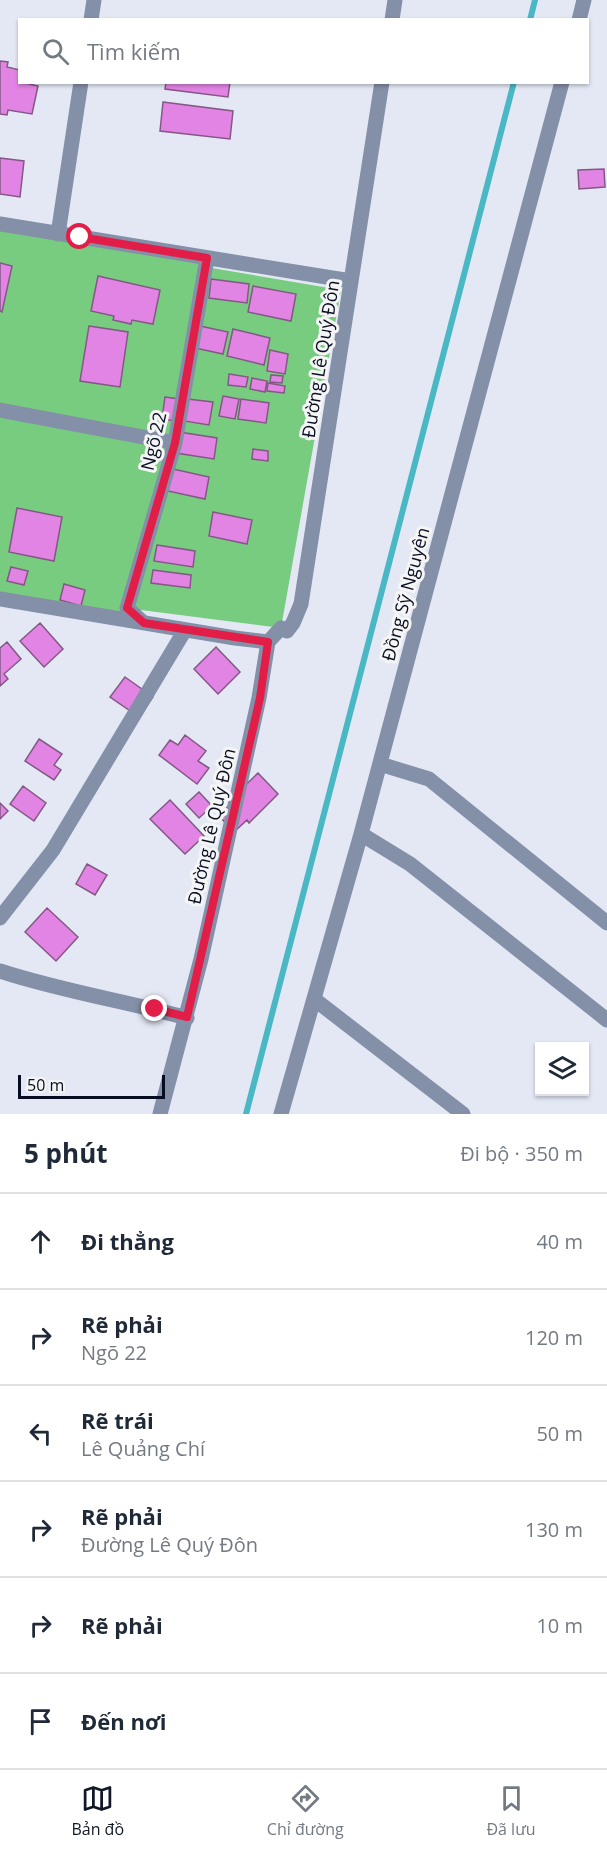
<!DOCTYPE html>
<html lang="vi">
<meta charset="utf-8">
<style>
:root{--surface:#fff;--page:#f2f2f3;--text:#1f2937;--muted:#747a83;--line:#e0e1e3;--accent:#111827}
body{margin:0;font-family:"Open Sans",sans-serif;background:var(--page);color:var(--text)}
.controls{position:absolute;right:18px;bottom:18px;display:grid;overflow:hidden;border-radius:0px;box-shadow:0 2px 4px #0004}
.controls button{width:54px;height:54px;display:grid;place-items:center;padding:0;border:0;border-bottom:2px solid var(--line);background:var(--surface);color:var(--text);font:30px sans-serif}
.scale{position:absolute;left:18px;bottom:15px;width:147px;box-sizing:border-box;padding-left:6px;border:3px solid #070e22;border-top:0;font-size:16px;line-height:21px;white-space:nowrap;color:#070e22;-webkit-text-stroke:4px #f5f5f5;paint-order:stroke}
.stop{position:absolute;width:18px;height:18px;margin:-14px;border:4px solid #e11d48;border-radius:50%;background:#fff}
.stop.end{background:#e11d48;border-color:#fff;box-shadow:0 2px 6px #0008}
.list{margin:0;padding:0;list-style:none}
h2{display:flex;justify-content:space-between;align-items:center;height:78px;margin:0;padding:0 24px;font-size:26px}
h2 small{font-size:20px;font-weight:400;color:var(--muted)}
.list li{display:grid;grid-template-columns:39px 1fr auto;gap:18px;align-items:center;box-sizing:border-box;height:96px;padding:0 24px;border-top:2px solid var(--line)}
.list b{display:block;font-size:22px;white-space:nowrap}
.list p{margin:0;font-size:20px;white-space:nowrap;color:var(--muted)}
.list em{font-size:20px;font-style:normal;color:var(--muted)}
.icon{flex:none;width:33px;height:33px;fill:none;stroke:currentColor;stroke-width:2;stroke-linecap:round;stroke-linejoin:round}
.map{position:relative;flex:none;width:607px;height:1114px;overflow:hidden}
.search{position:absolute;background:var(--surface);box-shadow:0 2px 4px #0004;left:18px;right:18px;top:18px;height:66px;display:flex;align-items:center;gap:15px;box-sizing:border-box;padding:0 21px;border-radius:0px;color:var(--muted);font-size:22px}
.sheet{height:654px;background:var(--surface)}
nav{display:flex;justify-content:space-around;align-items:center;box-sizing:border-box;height:84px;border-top:2px solid var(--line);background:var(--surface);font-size:16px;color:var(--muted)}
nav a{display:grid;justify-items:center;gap:3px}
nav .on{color:var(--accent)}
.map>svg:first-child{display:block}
</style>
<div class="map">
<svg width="607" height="1114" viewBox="0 0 607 1114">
<rect width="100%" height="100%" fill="#e3e8f4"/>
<!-- green -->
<path fill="#77cc7f" d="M0 227 206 264 212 268 341 290 281 628 141 610 138 622 0 599Z"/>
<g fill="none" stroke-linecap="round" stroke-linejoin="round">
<!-- stream -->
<path stroke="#4ab7c4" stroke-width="6" d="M530 20 535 0
M246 1114 514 82"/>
</g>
<!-- building -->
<path fill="#e284e4" stroke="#845885" stroke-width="1.5" d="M0 61 8 62 7 67 20 70V82L38 86 32 114 8 110 7 115 0 114Z
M166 82H230L228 97 165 89Z
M163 102 233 111 230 139 160 131Z
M0 158 24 161 20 197 0 194Z
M604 169 605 187 579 189 578 170Z
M0 263 12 266 2 312 0 311Z
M98 276 160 290 153 324 132 320 131 324 113 320 114 316 91 311Z
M211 279 249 284 247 303 209 298Z
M253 286 296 294 291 321 248 312Z
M89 326 128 332 120 387 80 381Z
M200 326 228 332 223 354 195 348Z
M233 329 270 338 264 365 227 356Z
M270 350 288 354 285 374 267 371Z
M229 374 248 377 246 387 228 385Z
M271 375 283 376 282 383 270 382Z
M252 378 267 381 265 392 250 389Z
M268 383 285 386 284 393 267 391Z
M223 396 239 399 235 419 219 416Z
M165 397 179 399 176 421 162 419Z
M187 399 213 402 209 425 184 421Z
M241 399 269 403 266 423 238 419Z
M179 432 217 438 214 459 176 453Z
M253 449 268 451V461L252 459Z
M173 469 209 477 205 499 168 491Z
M17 508 62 517 54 561 9 552Z
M213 512 252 520 247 544 209 536Z
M157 545 195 551 193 567 154 561Z
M11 567 28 571 24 585 7 581Z
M153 570 191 575 190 588 151 583Z
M64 584 85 590 81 606 60 600Z
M40 623 63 649 44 667 20 641Z
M7 642 21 659 4 674 8 679 0 686V648Z
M216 647 240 672 218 694 194 669Z
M125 677 153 697 139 717 110 697Z
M185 735 206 751 198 761 209 768 197 784 159 755 170 740 178 745Z
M39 739 62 754 54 765 61 770 54 780 25 761Z
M258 773 278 794 249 823 247 820 234 832 219 816 232 802 230 800Z
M23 786 46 803 34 821 10 804Z
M199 792 212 806 199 818 186 804Z
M170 800 204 836 185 854 150 819Z
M0 803 8 811 0 819Z
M87 864 107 875 95 895 76 884Z
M47 908 78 937 56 961 25 932Z"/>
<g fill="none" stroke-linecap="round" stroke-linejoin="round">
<!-- minor -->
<path stroke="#848fa8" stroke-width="15" d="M91 20 94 0
M392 20 395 0
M579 20 584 0
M0 224 351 281
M58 234 81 82
M0 410 175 443
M0 599 235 638 268 642 281 628 287 631 293 623 301 604 382 82
M144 623 127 608 175 443 207 258
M380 764 429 779 607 923
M361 834 410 864 607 1020
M0 918 53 850 185 630
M0 971C61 991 125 1001 187 1018
M314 999 463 1114
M160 1114 201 959 259 698 268 642
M281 1114 361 834 562 82"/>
</g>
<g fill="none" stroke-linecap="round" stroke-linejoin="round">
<!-- route -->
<path stroke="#e11d48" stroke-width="8" d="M80 237 207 258 175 443 127 608 144 623 268 642 260 698 187 1017 155 1009"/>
</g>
<g text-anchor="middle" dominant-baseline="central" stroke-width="6" stroke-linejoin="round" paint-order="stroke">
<!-- street labels -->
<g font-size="18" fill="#070e22" stroke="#f5f5f5">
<text transform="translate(320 359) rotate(-81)">Đường Lê Quý Đôn</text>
<text transform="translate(153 441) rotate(-77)">Ngõ 22</text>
<text transform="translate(405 594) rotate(-75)">Đồng Sỹ Nguyên</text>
<text transform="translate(211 826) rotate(-77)">Đường Lê Quý Đôn</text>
</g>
</g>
</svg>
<div class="controls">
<button><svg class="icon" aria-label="layers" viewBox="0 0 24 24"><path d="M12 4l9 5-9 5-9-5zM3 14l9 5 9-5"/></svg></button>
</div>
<div class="scale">50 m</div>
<div class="stop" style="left:80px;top:237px"></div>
<div class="stop end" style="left:155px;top:1009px"></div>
<div class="search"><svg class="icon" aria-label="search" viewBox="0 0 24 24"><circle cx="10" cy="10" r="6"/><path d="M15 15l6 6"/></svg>Tìm kiếm</div>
</div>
<section class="sheet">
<h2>5 phút<small>Đi bộ · 350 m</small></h2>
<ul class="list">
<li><svg class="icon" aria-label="ahead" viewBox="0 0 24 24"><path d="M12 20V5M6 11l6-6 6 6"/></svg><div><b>Đi thẳng</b></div><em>40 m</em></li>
<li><svg class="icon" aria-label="right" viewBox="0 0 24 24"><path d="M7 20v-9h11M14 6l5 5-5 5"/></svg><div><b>Rẽ phải</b><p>Ngõ 22</p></div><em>120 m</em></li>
<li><svg class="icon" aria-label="left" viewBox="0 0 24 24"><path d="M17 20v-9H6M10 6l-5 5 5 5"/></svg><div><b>Rẽ trái</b><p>Lê Quảng Chí</p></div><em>50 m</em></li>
<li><svg class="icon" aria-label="right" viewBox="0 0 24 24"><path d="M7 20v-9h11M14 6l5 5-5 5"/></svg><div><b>Rẽ phải</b><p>Đường Lê Quý Đôn</p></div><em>130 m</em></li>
<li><svg class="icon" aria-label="right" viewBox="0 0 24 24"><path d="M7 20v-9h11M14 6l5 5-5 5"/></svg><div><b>Rẽ phải</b></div><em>10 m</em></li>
<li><svg class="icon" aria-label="arrive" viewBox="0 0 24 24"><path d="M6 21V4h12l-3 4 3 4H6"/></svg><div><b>Đến nơi</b></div></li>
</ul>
</section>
<nav>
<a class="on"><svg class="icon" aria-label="map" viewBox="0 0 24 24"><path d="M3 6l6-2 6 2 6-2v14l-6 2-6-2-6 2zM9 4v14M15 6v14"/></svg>Bản đồ</a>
<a><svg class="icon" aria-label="directions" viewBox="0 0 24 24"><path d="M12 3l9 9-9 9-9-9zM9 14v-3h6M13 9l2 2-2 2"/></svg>Chỉ đường</a>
<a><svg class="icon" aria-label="saved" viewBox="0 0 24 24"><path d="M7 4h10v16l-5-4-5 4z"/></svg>Đã lưu</a>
</nav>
